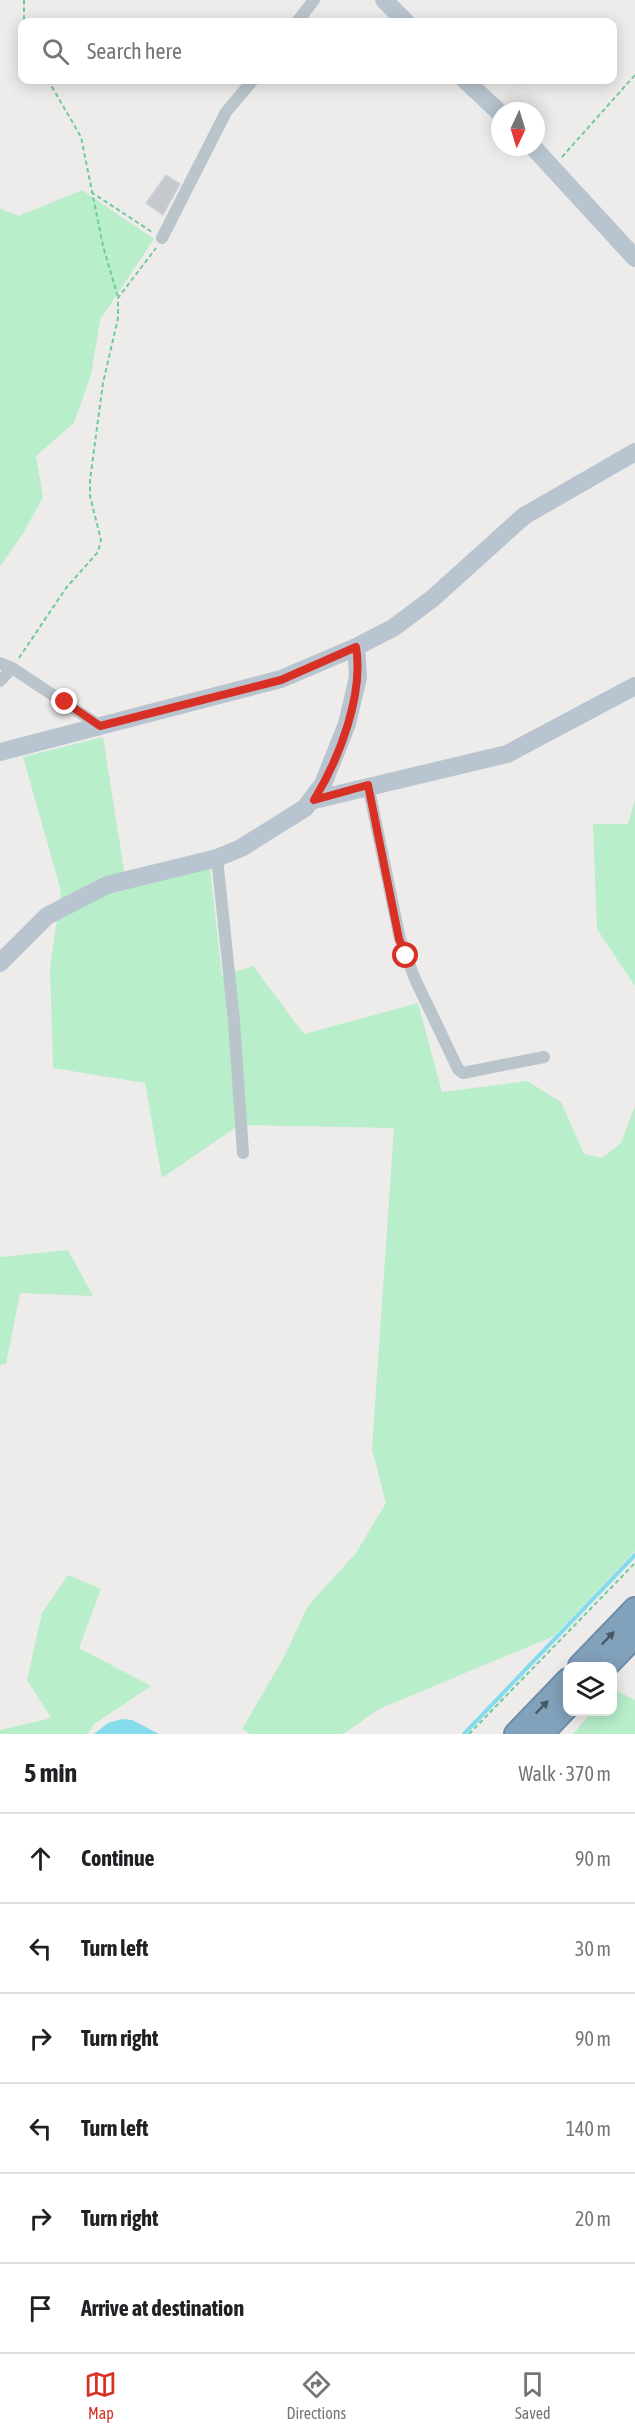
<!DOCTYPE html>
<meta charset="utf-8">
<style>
:root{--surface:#fff;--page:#f2f2f2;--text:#202124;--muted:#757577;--line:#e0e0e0;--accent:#d93025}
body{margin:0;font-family:"Asap Condensed",sans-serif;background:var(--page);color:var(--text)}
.controls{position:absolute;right:18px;bottom:18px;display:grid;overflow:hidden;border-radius:12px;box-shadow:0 3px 15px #0003}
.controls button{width:54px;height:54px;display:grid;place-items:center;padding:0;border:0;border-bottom:2px solid var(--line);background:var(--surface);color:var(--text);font:30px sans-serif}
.compass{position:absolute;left:491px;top:102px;width:54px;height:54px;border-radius:50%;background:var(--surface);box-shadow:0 3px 15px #0003;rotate:184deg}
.stop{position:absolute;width:18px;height:18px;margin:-14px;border:4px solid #d93025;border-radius:50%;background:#fff}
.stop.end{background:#d93025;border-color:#fff;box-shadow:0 2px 6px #0008}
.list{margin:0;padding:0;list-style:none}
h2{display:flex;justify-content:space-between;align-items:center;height:78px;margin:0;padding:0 24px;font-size:26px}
h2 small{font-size:20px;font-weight:400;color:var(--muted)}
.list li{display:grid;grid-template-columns:39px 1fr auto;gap:18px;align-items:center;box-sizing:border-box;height:90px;padding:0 24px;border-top:2px solid var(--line)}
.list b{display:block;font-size:22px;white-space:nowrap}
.list em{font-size:20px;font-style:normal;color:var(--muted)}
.icon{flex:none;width:33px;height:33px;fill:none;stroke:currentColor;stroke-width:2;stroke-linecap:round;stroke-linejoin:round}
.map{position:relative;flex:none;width:635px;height:1734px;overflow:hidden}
.search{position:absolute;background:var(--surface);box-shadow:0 3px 15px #0003;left:18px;right:18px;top:18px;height:66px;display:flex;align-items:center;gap:15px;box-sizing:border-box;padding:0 21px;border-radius:12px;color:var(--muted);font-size:22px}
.sheet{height:618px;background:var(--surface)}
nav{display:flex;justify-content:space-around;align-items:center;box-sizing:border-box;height:84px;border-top:2px solid var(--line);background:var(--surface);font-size:16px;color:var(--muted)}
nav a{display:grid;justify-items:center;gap:3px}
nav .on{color:var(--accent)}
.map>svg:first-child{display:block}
</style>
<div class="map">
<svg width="635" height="1734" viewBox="0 0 635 1734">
<rect width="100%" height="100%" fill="#eeebeb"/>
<!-- green -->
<path fill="#b8eeca" d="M82 190 154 239 100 320 91 375 74 423 36 456 43 497 24 532 0 566V204L1 209 19 216Z
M103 737 127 889 210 868 222 976 253 966 304 1034 418 1003 442 1092 527 1081 561 1102 584 1154 602 1158 621 1143 635 1106V1551L554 1636 379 1709 343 1734H250L242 1729 283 1659 308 1606 356 1553 386 1503 372 1449 394 1128 239 1125 162 1178 145 1083 53 1068 50 968 61 891 23 757Z
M635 800V986L597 929 593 824H628Z
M68 1250 93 1296 20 1293 6 1364 0 1365V1257Z
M68 1575 101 1589 79 1648 151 1686 93 1725 88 1734H0V1730L51 1718 27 1680 42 1613Z
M613 1689 635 1700V1734H573L592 1712H612Z"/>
<!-- water -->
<path fill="#84dbeb" d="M122 1719 132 1720 159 1734H94L108 1723Z"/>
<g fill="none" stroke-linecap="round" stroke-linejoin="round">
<!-- stream -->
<path stroke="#84dbeb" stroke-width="4" d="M464 1734 635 1555"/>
</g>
<!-- building -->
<path fill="#c5c9ce" stroke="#cfd2d7" stroke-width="1.5" d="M166 175 180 184 163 215 146 203Z"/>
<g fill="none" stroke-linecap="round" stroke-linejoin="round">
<defs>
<path id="highway" d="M580 1666 635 1609
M606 1666 635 1636
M516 1734 568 1680
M541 1734 568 1706"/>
</defs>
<!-- highway casing -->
<use href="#highway" stroke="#6d8ca7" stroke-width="26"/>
<!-- path -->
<path stroke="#70cb99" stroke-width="2" stroke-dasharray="4.5 3" stroke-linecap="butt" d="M24 0V22
M48 80 81 137 103 246 118 297
M562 157 635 75
M91 192 152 232
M19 658 66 588 98 552 101 540 90 496V480L103 383 118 318V298L156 248
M469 1734 635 1563"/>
<!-- street -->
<path stroke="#b9c4cb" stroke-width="12" d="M297 22 314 0
M162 238 226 112 253 80
M0 663 12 668 100 726
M0 681 12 668
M368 785 400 939 415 979 458 1069 463 1073 544 1057
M217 858 234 1021 243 1153"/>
<!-- secondary -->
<path stroke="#b8c5d0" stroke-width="18" d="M384 0 406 22
M465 80 500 113
M533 147 635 258
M0 752 281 679 356 647 393 628 433 598 524 516 635 452
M314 800 507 754 635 686
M0 963 47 916 107 885 217 858 241 848 305 808 323 784 347 724 358 677 356 647"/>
<!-- highway -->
<use href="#highway" stroke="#82a1bb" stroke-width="22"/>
</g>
<!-- one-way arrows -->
<defs><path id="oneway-solid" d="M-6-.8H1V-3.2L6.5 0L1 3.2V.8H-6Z" transform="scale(1.5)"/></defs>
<g fill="#4a5862">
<use href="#oneway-solid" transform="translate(608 1638) rotate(-46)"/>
<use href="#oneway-solid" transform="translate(542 1707) rotate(-46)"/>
</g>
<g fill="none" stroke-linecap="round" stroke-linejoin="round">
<!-- route -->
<path stroke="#d93025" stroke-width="8" d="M65 702 100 726 281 680 356 647C364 695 339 759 314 800L368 785 399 939 406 956"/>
</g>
</svg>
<div class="controls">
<button><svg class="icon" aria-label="layers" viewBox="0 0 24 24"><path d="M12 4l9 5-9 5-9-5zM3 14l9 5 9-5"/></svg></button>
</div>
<svg class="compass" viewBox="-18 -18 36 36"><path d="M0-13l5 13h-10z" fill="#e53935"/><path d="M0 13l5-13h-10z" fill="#757577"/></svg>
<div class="stop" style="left:406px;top:956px"></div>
<div class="stop end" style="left:65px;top:702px"></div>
<div class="search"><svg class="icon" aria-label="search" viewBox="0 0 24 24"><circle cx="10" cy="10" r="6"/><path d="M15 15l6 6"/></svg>Search here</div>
</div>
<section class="sheet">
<h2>5 min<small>Walk · 370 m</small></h2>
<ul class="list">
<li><svg class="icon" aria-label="ahead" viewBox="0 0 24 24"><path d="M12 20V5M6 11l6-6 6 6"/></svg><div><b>Continue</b></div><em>90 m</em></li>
<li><svg class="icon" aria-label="left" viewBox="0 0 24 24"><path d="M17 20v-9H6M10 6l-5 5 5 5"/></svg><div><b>Turn left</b></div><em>30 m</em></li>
<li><svg class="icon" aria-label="right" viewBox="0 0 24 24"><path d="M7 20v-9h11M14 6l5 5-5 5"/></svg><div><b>Turn right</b></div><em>90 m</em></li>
<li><svg class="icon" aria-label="left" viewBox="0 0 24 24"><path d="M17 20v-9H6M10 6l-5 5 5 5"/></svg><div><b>Turn left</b></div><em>140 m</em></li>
<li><svg class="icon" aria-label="right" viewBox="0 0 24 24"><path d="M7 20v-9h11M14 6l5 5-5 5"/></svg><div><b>Turn right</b></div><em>20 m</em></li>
<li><svg class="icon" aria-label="arrive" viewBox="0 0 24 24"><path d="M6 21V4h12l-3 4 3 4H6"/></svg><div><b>Arrive at destination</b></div></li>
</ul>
</section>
<nav>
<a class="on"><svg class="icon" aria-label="map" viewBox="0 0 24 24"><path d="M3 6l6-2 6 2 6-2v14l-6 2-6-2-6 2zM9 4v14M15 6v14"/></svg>Map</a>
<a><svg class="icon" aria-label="directions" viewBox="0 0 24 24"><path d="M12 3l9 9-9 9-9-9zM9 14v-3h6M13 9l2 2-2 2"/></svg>Directions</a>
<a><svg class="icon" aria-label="saved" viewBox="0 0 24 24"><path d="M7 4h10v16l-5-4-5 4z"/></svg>Saved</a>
</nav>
